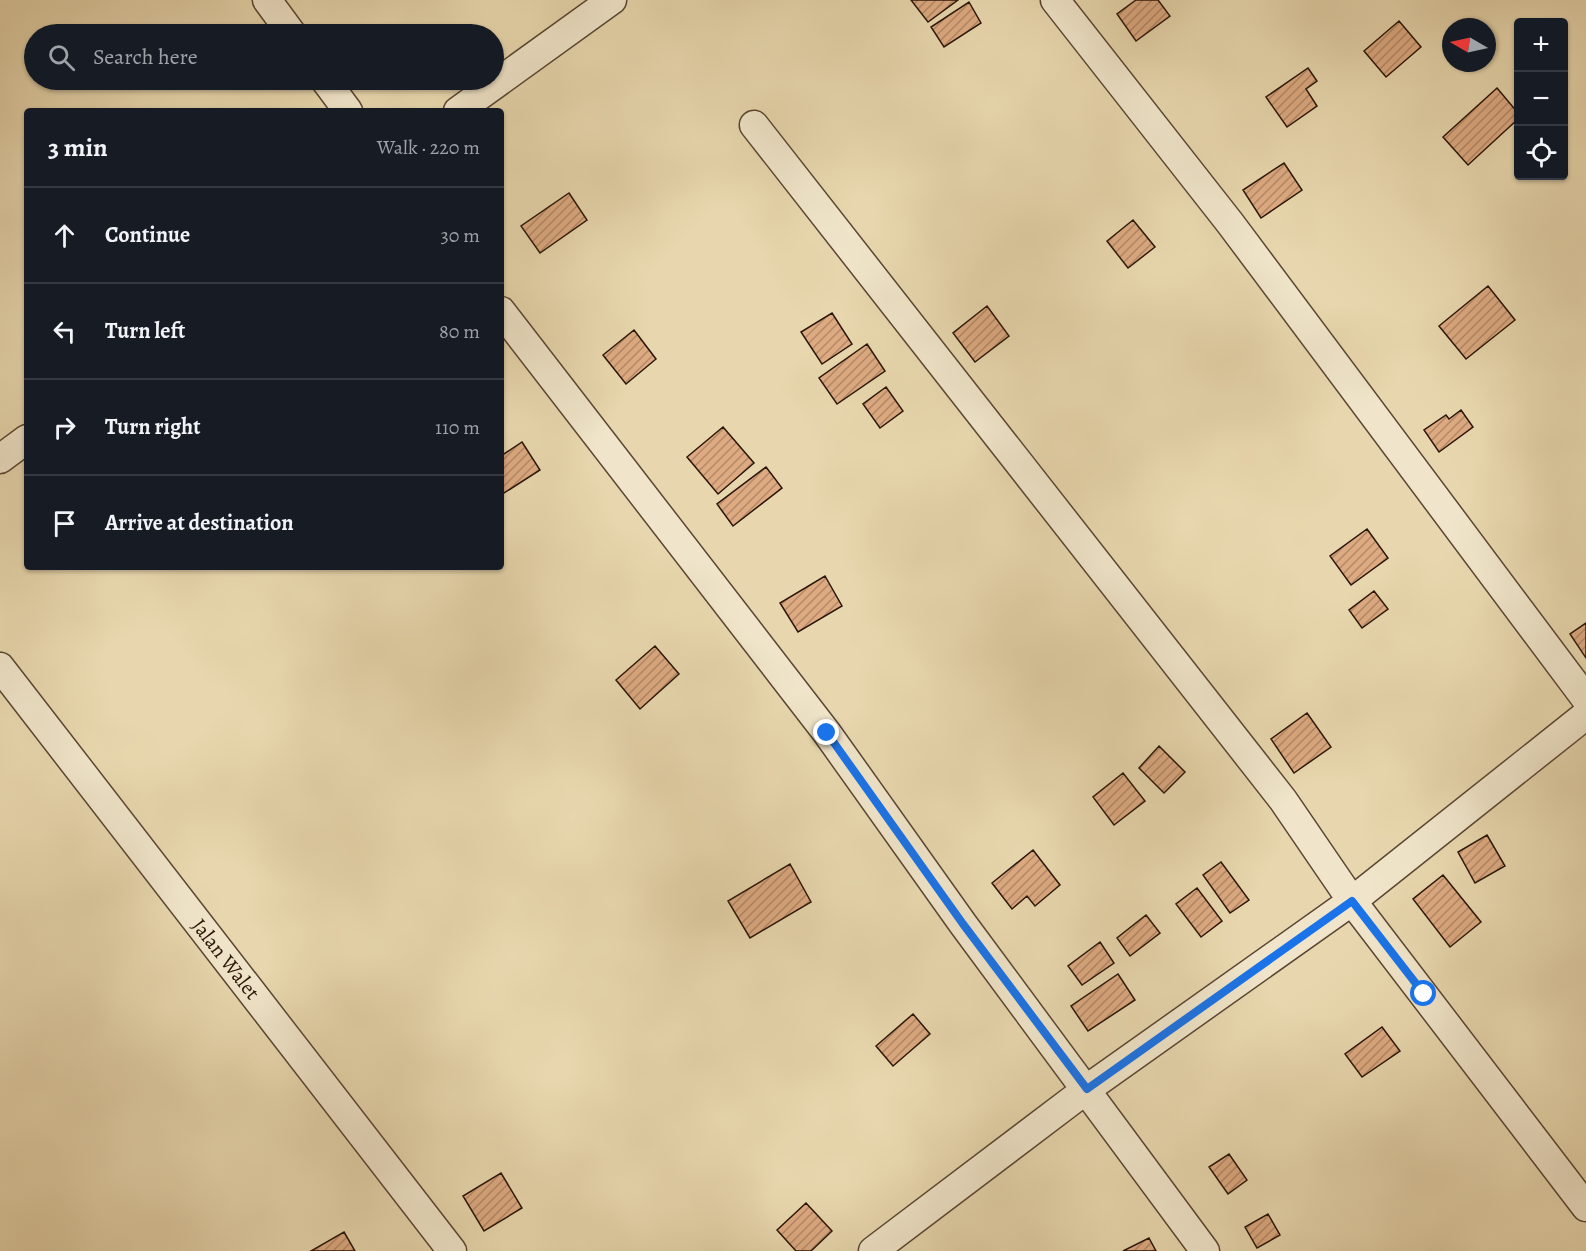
<!DOCTYPE html>
<meta charset="utf-8">
<style>
:root{--surface:#171b24;--page:#20242c;--text:#f1f3f6;--muted:#9ea1a6;--line:#363941}
body{margin:0;font-family:Alegreya,serif;background:var(--page);color:var(--text)}
.controls{position:absolute;right:18px;top:18px;display:grid;overflow:hidden;border-radius:6px;box-shadow:0 2px 4px #0004}
.controls button{width:54px;height:54px;display:grid;place-items:center;padding:0;border:0;border-bottom:2px solid var(--line);background:var(--surface);color:var(--text);font:30px sans-serif}
.compass{position:absolute;left:1442px;top:18px;width:54px;height:54px;border-radius:50%;background:var(--surface);box-shadow:0 2px 4px #0004;rotate:279deg}
.stop{position:absolute;width:18px;height:18px;margin:-14px;border:4px solid #1a73e8;border-radius:50%;background:#fff}
.stop.end{background:#1a73e8;border-color:#fff;box-shadow:0 2px 6px #0008}
.list{margin:0;padding:0;list-style:none}
h2{display:flex;justify-content:space-between;align-items:center;height:78px;margin:0;padding:0 24px;font-size:26px}
h2 small{font-size:20px;font-weight:400;color:var(--muted)}
.list li{display:grid;grid-template-columns:39px 1fr auto;gap:18px;align-items:center;box-sizing:border-box;height:96px;padding:0 24px;border-top:2px solid var(--line)}
.list b{display:block;font-size:22px;white-space:nowrap}
.list em{font-size:20px;font-style:normal;color:var(--muted)}
.icon{flex:none;width:33px;height:33px;fill:none;stroke:currentColor;stroke-width:2;stroke-linecap:round;stroke-linejoin:round}
.map{position:relative;flex:none;width:1586px;height:1251px;overflow:hidden}
.search{position:absolute;background:var(--surface);box-shadow:0 2px 4px #0004;left:24px;top:24px;width:480px;height:66px;display:flex;align-items:center;gap:15px;box-sizing:border-box;padding:0 21px;border-radius:33px;color:var(--muted);font-size:22px}
.panel{position:absolute;background:var(--surface);box-shadow:0 2px 4px #0004;left:24px;top:108px;width:480px;height:462px;border-radius:6px}
.map>svg:first-child{display:block}
</style>
<div class="map">
<svg width="1586" height="1251" viewBox="0 0 1586 1251">
<defs>
<pattern id="building-hatch" width="6" height="6" patternUnits="userSpaceOnUse" patternTransform="scale(1.5)"><rect width="6" height="6" fill="#ddaa81"/><path d="M-1 1l2-2M0 6l6-6M5 7l2-2" fill="none" stroke="#b38968"/></pattern>
</defs>
<rect width="100%" height="100%" fill="#e8d7ae"/>
<filter id="stains"><feTurbulence type="fractalNoise" baseFrequency=".00333" numOctaves="4"/><feColorMatrix values="0 0 0 0 .2 0 0 0 0 .09 0 0 0 0 .02 0 0 0 .5 -.17"/></filter>
<radialGradient id="worn" r=".72"><stop offset=".6" stop-color="#630" stop-opacity="0"/><stop offset="1" stop-color="#630" stop-opacity=".3"/></radialGradient>
<!-- building -->
<path fill="url(#building-hatch)" stroke="#2b1609" stroke-width="1.5" d="M911 0H958L928 22Z
M1136 0H1158L1170 16 1136 41 1117 14Z
M969 2 981 23 944 47 931 27Z
M1399 21 1421 47 1386 77 1364 51Z
M1308 68 1317 81 1306 89 1317 106 1287 127 1266 97Z
M1497 88 1518 113V119L1468 165 1443 137Z
M1284 163 1302 190 1261 218 1243 190Z
M569 193 587 220 540 253 521 226Z
M1133 220 1155 247 1128 268 1107 241Z
M1488 286 1515 320 1466 359 1439 326Z
M987 306 1009 336 975 362 953 333Z
M832 313 852 344 822 364 801 332Z
M634 330 656 359 626 384 603 355Z
M867 344 885 371 837 404 819 378Z
M886 387 903 411 880 428 863 404Z
M1461 410 1473 427 1439 452 1424 430 1446 415 1449 419Z
M723 427 754 463 718 494 687 457Z
M522 442 540 470 501 495V456Z
M766 467 782 488 733 526 717 504Z
M1367 529 1388 558 1351 585 1330 556Z
M825 576 842 606 798 632 780 603Z
M1374 591 1388 609 1362 628 1349 610Z
M1586 623V658L1570 634Z
M655 646 679 674 640 709 616 680Z
M1307 713 1331 747 1294 773 1271 739Z
M1159 746 1185 772 1164 793 1139 768Z
M1123 773 1145 801 1114 825 1093 797Z
M1487 835 1505 866 1475 883 1458 852Z
M1033 850 1060 885 1035 906 1027 896 1012 909 992 883Z
M1221 862 1249 900 1230 913 1203 875Z
M790 864 811 902 750 938 728 901Z
M1443 875 1481 922 1450 947 1413 899Z
M1197 888 1222 921 1201 937 1176 904Z
M1146 915 1160 933 1130 956 1117 938Z
M1100 942 1114 963 1082 985 1068 966Z
M1118 974 1135 1000 1088 1031 1071 1006Z
M913 1014 930 1034 893 1066 876 1046Z
M1382 1027 1400 1051 1362 1077 1345 1054Z
M1229 1154 1247 1180 1228 1194 1209 1167Z
M501 1173 522 1208 484 1231 463 1196Z
M806 1203 832 1231 811 1251H796L777 1230Z
M1268 1214 1280 1235 1257 1248 1245 1227Z
M344 1232 355 1251H311Z
M1149 1238 1156 1251H1123Z"/>
<g fill="none" stroke-linecap="round" stroke-linejoin="round">
<defs>
<path id="street" d="M267 0 292 34
M1055 0 1230 223 1586 699
M325 80 348 111
M458 111 612 0
M754 125 1283 800 1352 901 1586 1207
M501 311 827 733 963 924 1205 1251
M0 459 27 439
M0 667 452 1251
M873 1251 1087 1089 1352 901 1586 715"/>
</defs>
<!-- street casing -->
<use href="#street" stroke="#5a4632" stroke-width="31"/>
<!-- street -->
<use href="#street" stroke="#f0e5ca" stroke-width="28"/>
</g>
<g fill="none" stroke-linecap="round" stroke-linejoin="round">
<!-- route -->
<path stroke="#1a73e8" stroke-width="8" d="M827 733 963 924 1087 1089 1352 901 1424 994"/>
</g>
<g text-anchor="middle" dominant-baseline="central" stroke-width="6" stroke-linejoin="round" paint-order="stroke">
<!-- street labels -->
<g font-size="21" fill="#2b1609" stroke="#f0e5ca">
<text transform="translate(226 959) rotate(52)">Jalan Walet</text>
</g>
</g>
<rect width="100%" height="100%" filter="url(#stains)"/>
<rect width="100%" height="100%" fill="url(#worn)"/>
</svg>
<div class="controls">
<button>+</button>
<button>−</button>
<button><svg class="icon" aria-label="locate" viewBox="0 0 24 24"><circle cx="12" cy="12" r="6"/><path d="M12 2v4M12 18v4M2 12h4M18 12h4"/></svg></button>
</div>
<svg class="compass" viewBox="-18 -18 36 36"><path d="M0-13l5 13h-10z" fill="#e53935"/><path d="M0 13l5-13h-10z" fill="#9ea1a6"/></svg>
<div class="stop" style="left:1424px;top:994px"></div>
<div class="stop end" style="left:827px;top:733px"></div>
<div class="search"><svg class="icon" aria-label="search" viewBox="0 0 24 24"><circle cx="10" cy="10" r="6"/><path d="M15 15l6 6"/></svg>Search here</div>
<section class="panel">
<h2>3 min<small>Walk · 220 m</small></h2>
<ul class="list">
<li><svg class="icon" aria-label="ahead" viewBox="0 0 24 24"><path d="M12 20V5M6 11l6-6 6 6"/></svg><div><b>Continue</b></div><em>30 m</em></li>
<li><svg class="icon" aria-label="left" viewBox="0 0 24 24"><path d="M17 20v-9H6M10 6l-5 5 5 5"/></svg><div><b>Turn left</b></div><em>80 m</em></li>
<li><svg class="icon" aria-label="right" viewBox="0 0 24 24"><path d="M7 20v-9h11M14 6l5 5-5 5"/></svg><div><b>Turn right</b></div><em>110 m</em></li>
<li><svg class="icon" aria-label="arrive" viewBox="0 0 24 24"><path d="M6 21V4h12l-3 4 3 4H6"/></svg><div><b>Arrive at destination</b></div></li>
</ul>
</section>
</div>
